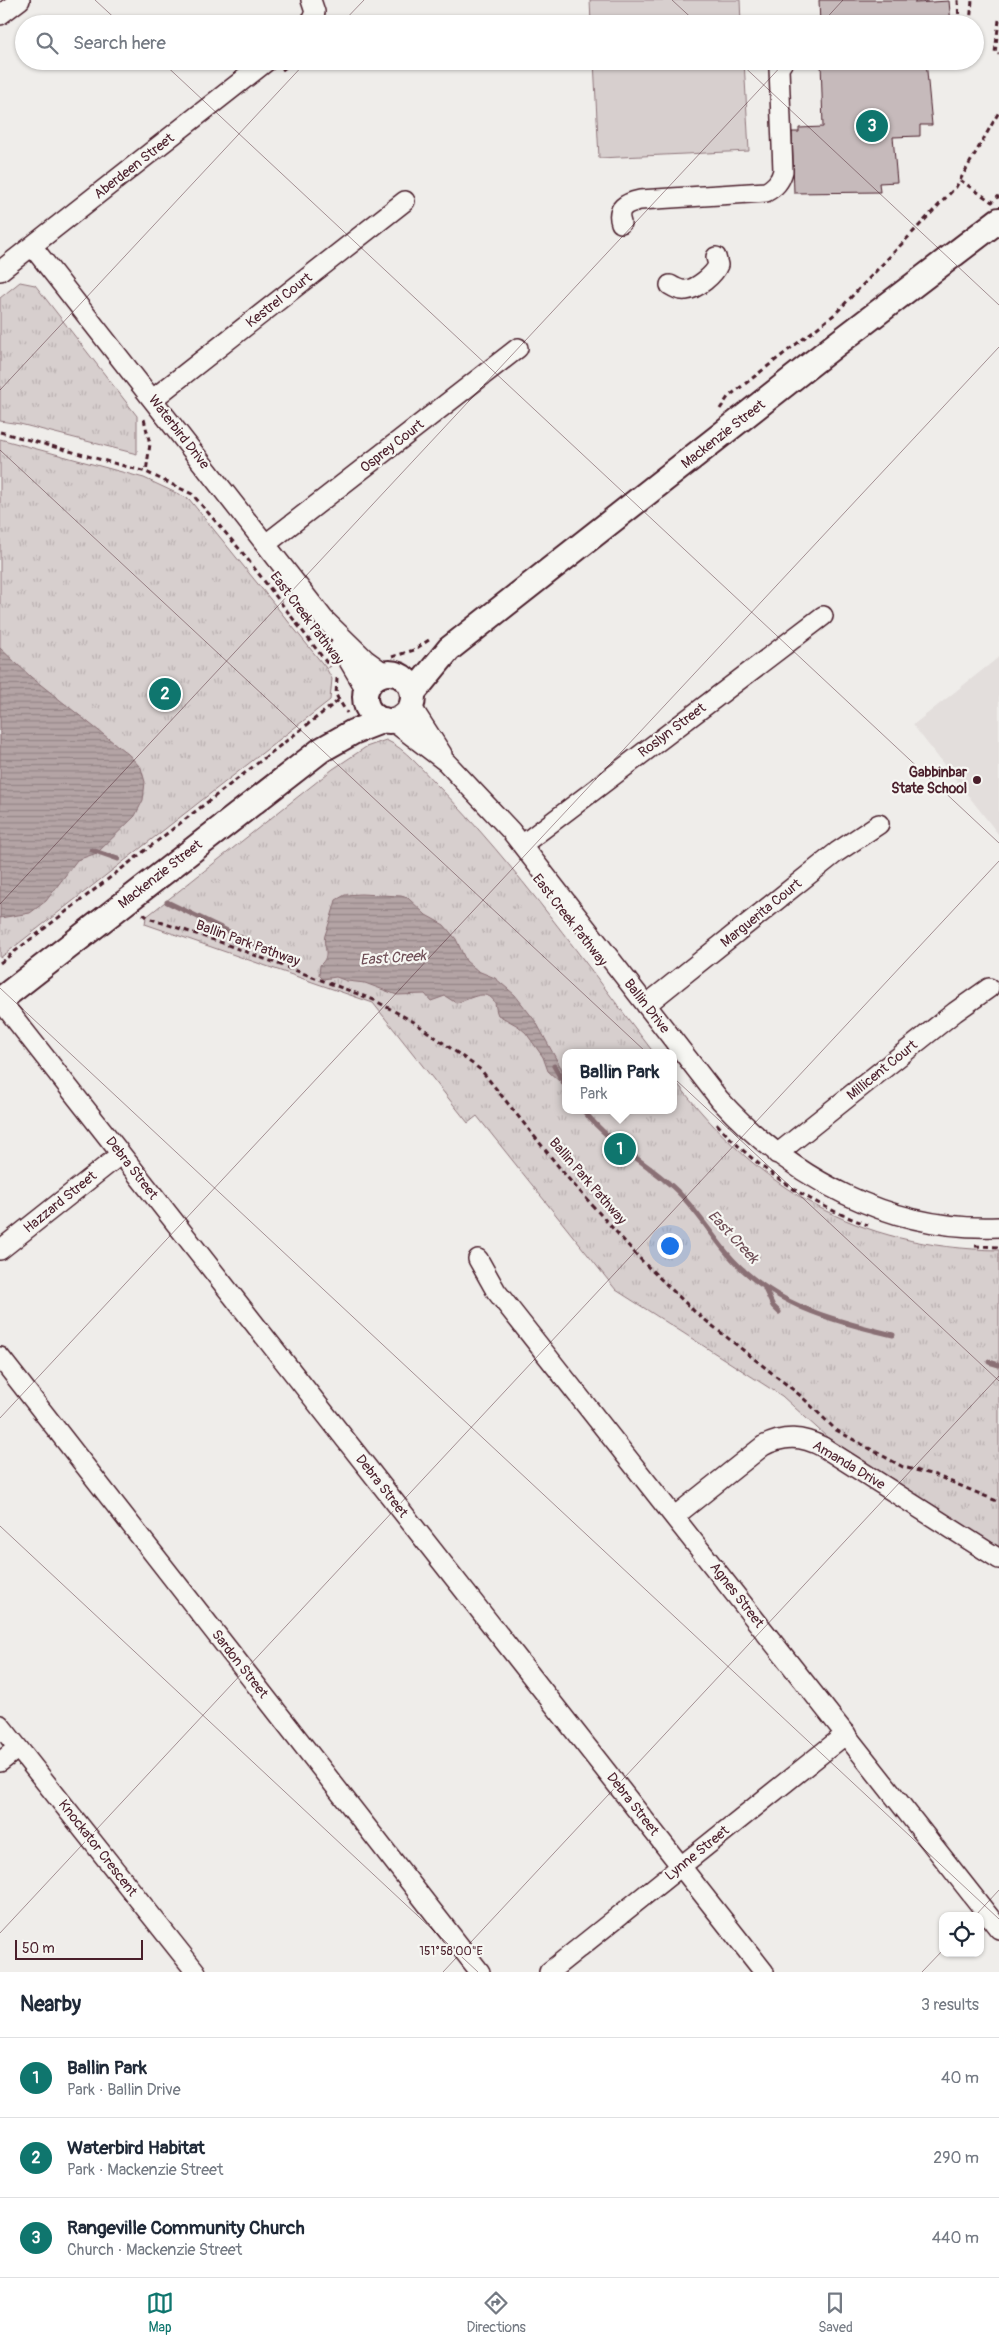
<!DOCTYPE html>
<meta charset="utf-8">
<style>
:root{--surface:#fff;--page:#f2f2f3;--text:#1f2937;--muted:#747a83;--line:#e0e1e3;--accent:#0f766e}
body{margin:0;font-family:Pangolin,sans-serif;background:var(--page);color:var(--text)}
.controls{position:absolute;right:15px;bottom:15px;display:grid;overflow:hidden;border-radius:10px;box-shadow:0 1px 4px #0004}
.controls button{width:45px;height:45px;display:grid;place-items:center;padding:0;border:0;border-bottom:1px solid var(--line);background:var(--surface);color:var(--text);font:25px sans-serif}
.scale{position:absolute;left:15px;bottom:12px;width:128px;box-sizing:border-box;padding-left:5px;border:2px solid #4a1f2b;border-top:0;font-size:14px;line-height:18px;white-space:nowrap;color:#4a1f2b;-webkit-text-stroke:4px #f6f6f2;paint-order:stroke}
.you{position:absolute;left:669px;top:1245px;width:18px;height:18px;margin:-12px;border:4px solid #fff;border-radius:50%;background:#1a73e8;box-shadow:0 0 0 8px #1a73e833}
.badge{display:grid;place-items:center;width:32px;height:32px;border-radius:50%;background:var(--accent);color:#fff;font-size:16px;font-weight:700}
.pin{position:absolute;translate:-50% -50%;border:2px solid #fff;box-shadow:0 1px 5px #0006}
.popup{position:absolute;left:562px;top:1049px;width:115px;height:65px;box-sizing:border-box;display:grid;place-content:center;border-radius:10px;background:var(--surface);filter:drop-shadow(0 1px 4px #0005);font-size:16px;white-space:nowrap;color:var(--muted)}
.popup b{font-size:19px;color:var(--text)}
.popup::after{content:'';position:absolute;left:50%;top:100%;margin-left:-10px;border:10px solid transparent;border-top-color:var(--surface)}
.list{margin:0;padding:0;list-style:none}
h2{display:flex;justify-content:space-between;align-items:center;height:65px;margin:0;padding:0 20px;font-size:21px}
h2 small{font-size:16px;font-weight:400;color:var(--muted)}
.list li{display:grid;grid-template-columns:32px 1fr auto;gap:15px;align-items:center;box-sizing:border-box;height:80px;padding:0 20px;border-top:1px solid var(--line)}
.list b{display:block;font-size:19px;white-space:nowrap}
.list p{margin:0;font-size:16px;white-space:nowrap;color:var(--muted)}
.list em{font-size:16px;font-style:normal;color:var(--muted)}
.icon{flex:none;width:28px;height:28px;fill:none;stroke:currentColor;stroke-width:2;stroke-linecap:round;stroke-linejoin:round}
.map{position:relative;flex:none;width:999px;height:1972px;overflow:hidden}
.search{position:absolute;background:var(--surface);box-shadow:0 1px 4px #0004;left:15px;right:15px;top:15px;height:55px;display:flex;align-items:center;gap:12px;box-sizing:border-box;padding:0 18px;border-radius:28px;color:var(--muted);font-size:19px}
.sheet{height:305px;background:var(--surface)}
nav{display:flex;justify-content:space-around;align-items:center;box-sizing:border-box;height:70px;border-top:1px solid var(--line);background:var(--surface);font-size:14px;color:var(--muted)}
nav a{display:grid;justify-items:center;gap:2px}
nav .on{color:var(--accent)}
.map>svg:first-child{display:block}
</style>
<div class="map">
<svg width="999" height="1972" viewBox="0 0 999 1972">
<defs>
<pattern id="grass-tufts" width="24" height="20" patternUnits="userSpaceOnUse" patternTransform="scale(1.25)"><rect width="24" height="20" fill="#d7cfce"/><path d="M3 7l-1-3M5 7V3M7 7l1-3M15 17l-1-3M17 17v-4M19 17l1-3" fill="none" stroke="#bab1b1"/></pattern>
<pattern id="water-rules" width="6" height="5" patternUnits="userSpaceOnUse" patternTransform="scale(1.25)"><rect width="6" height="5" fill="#b4a4a5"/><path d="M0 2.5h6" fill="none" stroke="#948587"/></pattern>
</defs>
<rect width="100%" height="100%" fill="#efedea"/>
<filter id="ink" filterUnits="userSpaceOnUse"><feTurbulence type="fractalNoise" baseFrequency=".02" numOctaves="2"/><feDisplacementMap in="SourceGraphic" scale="10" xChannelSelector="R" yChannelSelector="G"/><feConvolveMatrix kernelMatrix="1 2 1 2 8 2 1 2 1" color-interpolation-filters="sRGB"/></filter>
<g filter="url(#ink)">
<!-- built -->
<path fill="#e3dedc" d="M999 657V835L913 725Z"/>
<!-- grass -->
<path fill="url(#grass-tufts)" stroke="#90777c" d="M20 282 35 285 137 416V454L20 424 0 421V298Z
M0 439 144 478 189 499 326 668 332 679 330 700 0 958Z
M386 740C406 749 421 769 437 785 517 866 584 962 654 1053H566V1110H674V1079C759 1190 857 1248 999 1250V1547L828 1438 782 1396 616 1290 477 1116 468 1123 373 1003 145 924 146 917 333 769 366 747Z"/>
<!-- pitch -->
<path fill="#d7cfce" stroke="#90777c" d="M590 0H740L741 24H591Z
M594 61H744L749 151 599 158Z"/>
<!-- water -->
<path fill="url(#water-rules)" stroke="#8a6f74" d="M0 648 31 677 128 754 141 768 145 782 143 800 135 816 97 853 77 860 46 901 30 913 0 918Z
M361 894 401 896 408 898 426 915 444 925 456 939 466 961 478 971 495 978 515 995 536 1022 566 1077 556 1070 559 1081 548 1071 543 1057 526 1033 518 1026 498 1015C496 1011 496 1007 495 1003 487 986 467 1001 456 1003L445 996 431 1001 425 994 397 995 365 983 347 981 336 977 323 979 319 975 320 965C332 955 322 946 325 935 329 924 333 912 336 900L345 895Z"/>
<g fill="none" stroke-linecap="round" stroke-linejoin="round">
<!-- stream -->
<path stroke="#8a6f74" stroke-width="5" d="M92 850 118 859
M167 902 263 948
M554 1066 566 1087
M583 1110C610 1144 642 1159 673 1187 694 1206 708 1230 726 1252 769 1304 830 1320 893 1335
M765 1289 773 1306 779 1312
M989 1362 999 1365"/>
</g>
<!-- building -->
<path fill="#c6babb" stroke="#4a1f2b" d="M819 0H915V3L949 1 951 24H820Z
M821 61H926L932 125H920V136L893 137 897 182 879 183 880 192 794 193 792 132H799V128L823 127Z"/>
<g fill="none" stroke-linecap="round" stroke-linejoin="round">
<defs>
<path id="minor" d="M0 15 20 0
M310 24 315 12 311 0
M621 223C616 208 626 203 640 200L766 192C775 187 780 182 783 171L779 68 783 62
M32 246 324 619 366 660 384 673
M0 271 267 61
M670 285C675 288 680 291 686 290 697 289 714 275 718 265L716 257
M153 399 405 201
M266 544 518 348
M340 646 366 690
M411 706 442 754
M391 720 446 762 511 831 720 1100C791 1178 891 1232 999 1227
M522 845 823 616
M0 1000 764 1972
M646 1005 837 852 879 824
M777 1154 955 1012 989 988
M0 1250 121 1154
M478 1259 496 1291 999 1929
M0 1357 480 1972
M675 1516 763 1446C784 1435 802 1436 823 1447L999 1559
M0 1725 196 1972
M0 1762 18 1748
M549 1972 846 1734"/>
<path id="major" d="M365 697a24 24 0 1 1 48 0a24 24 0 1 1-48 0Z
M413 693 449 649 834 346 999 220
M0 1000 321 750 353 732 384 720"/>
</defs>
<!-- minor casing -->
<use href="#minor" stroke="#4a1f2b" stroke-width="22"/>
<!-- major casing -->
<use href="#major" stroke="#4a1f2b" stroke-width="28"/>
<!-- path -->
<path stroke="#4a1f2b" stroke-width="3" stroke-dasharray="5 4" stroke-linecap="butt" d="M915 0H928
M958 0 959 24
M999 20 995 53 999 54
M970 24 972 0
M282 70 294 61
M960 180 992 202 999 196
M720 409 728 397 835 314 956 187 999 112
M144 419 150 444 146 472
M0 432 146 472 192 494 242 552 330 667
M392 657 414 650 429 640
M337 678 336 695 347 713
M143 914 151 919 217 941 374 1000 414 1022 481 1070 567 1177 643 1262 695 1312 801 1396 836 1430 903 1467 935 1475 999 1502
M0 963 339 700
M717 1124C758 1170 811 1205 868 1225
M975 1246 999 1247"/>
<!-- minor -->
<use href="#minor" stroke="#f6f6f2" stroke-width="19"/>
<!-- major -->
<use href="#major" stroke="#f6f6f2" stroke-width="24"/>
</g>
</g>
<!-- ticks -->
<path fill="none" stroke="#4a1f2b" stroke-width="1" stroke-opacity="0.45" d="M95 0 121 24M672 0 698 24M341 24 364 0M821 24 843 0M161 61 999 843M738 61 999 305M0 390 307 61M0 450 999 1381M0 904 786 61M0 988 999 1919M0 1418 999 347M0 1526 478 1972M975 1916 999 1890M0 1933 999 861M443 1972 999 1376M922 1972 943 1950"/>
<!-- markers -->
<circle fill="#4a1f2b" stroke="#f6f6f2" stroke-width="2" cx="977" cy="780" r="5"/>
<g text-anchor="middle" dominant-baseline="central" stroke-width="4.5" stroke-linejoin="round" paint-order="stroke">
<!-- street labels -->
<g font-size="14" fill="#4a1f2b" stroke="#f6f6f2">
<text transform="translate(134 166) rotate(-38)">Aberdeen Street</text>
<text transform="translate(279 300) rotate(-38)">Kestrel Court</text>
<text transform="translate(179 432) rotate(52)">Waterbird Drive</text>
<text transform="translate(723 434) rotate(-38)">Mackenzie Street</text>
<text transform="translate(392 446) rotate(-38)">Osprey Court</text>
<text transform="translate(307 618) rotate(53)">East Creek Pathway</text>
<text transform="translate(672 730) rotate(-37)">Roslyn Street</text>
<text transform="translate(160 874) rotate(-38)">Mackenzie Street</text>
<text transform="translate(761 913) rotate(-39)">Marguerita Court</text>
<text transform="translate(570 920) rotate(52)">East Creek Pathway</text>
<text transform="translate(248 943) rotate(20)">Ballin Park Pathway</text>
<text transform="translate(647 1006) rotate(52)">Ballin Drive</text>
<text transform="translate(882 1070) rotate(-39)">Millicent Court</text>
<text transform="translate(132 1168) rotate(52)">Debra Street</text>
<text transform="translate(588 1181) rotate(49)">Ballin Park Pathway</text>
<text transform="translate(60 1202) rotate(-39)">Hazzard Street</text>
<text transform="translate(849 1465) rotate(31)">Amanda Drive</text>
<text transform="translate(382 1486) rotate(52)">Debra Street</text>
<text transform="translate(737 1595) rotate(52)">Agnes Street</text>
<text transform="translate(240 1664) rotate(52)">Sardon Street</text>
<text transform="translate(633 1804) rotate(52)">Debra Street</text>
<text transform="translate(98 1848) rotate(52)">Knockator Crescent</text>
<text transform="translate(697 1853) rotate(-39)">Lynne Street</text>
</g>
<!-- poi labels -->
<g font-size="14" font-weight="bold" fill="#4a1f2b" stroke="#f6f6f2" text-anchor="end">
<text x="967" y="772">Gabbinbar<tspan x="967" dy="16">State School</tspan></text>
</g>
<!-- water labels -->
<g font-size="15" font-style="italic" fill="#6f4e56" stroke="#f6f6f2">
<text transform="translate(393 958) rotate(-4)">East Creek</text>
<text transform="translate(733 1237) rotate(47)">East Creek</text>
</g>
</g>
<g font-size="12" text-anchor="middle" fill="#4a1f2b" stroke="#f6f6f2" stroke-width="4.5" stroke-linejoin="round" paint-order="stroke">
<text x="451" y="1955">151°58'00"E</text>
</g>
</svg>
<div class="controls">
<button><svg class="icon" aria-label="locate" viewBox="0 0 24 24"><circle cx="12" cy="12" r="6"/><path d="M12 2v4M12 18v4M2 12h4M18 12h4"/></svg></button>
</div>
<div class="scale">50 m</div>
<div class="you"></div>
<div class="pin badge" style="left:620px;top:1149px">1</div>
<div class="popup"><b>Ballin Park</b>Park</div>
<div class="pin badge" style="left:165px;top:694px">2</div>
<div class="pin badge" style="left:872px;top:126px">3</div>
<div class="search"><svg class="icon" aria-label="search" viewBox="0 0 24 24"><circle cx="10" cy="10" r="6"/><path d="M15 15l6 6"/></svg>Search here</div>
</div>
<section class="sheet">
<h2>Nearby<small>3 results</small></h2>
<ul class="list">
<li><span class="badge">1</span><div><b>Ballin Park</b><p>Park · Ballin Drive</p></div><em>40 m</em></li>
<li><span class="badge">2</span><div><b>Waterbird Habitat</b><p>Park · Mackenzie Street</p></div><em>290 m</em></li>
<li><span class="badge">3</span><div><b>Rangeville Community Church</b><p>Church · Mackenzie Street</p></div><em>440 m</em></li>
</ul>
</section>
<nav>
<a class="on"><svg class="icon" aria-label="map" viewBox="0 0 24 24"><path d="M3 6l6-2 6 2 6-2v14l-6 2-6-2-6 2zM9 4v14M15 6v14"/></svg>Map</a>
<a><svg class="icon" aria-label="directions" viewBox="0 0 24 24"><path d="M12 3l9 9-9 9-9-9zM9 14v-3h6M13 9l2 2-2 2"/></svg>Directions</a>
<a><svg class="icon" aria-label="saved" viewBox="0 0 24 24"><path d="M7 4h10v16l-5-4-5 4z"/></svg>Saved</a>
</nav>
